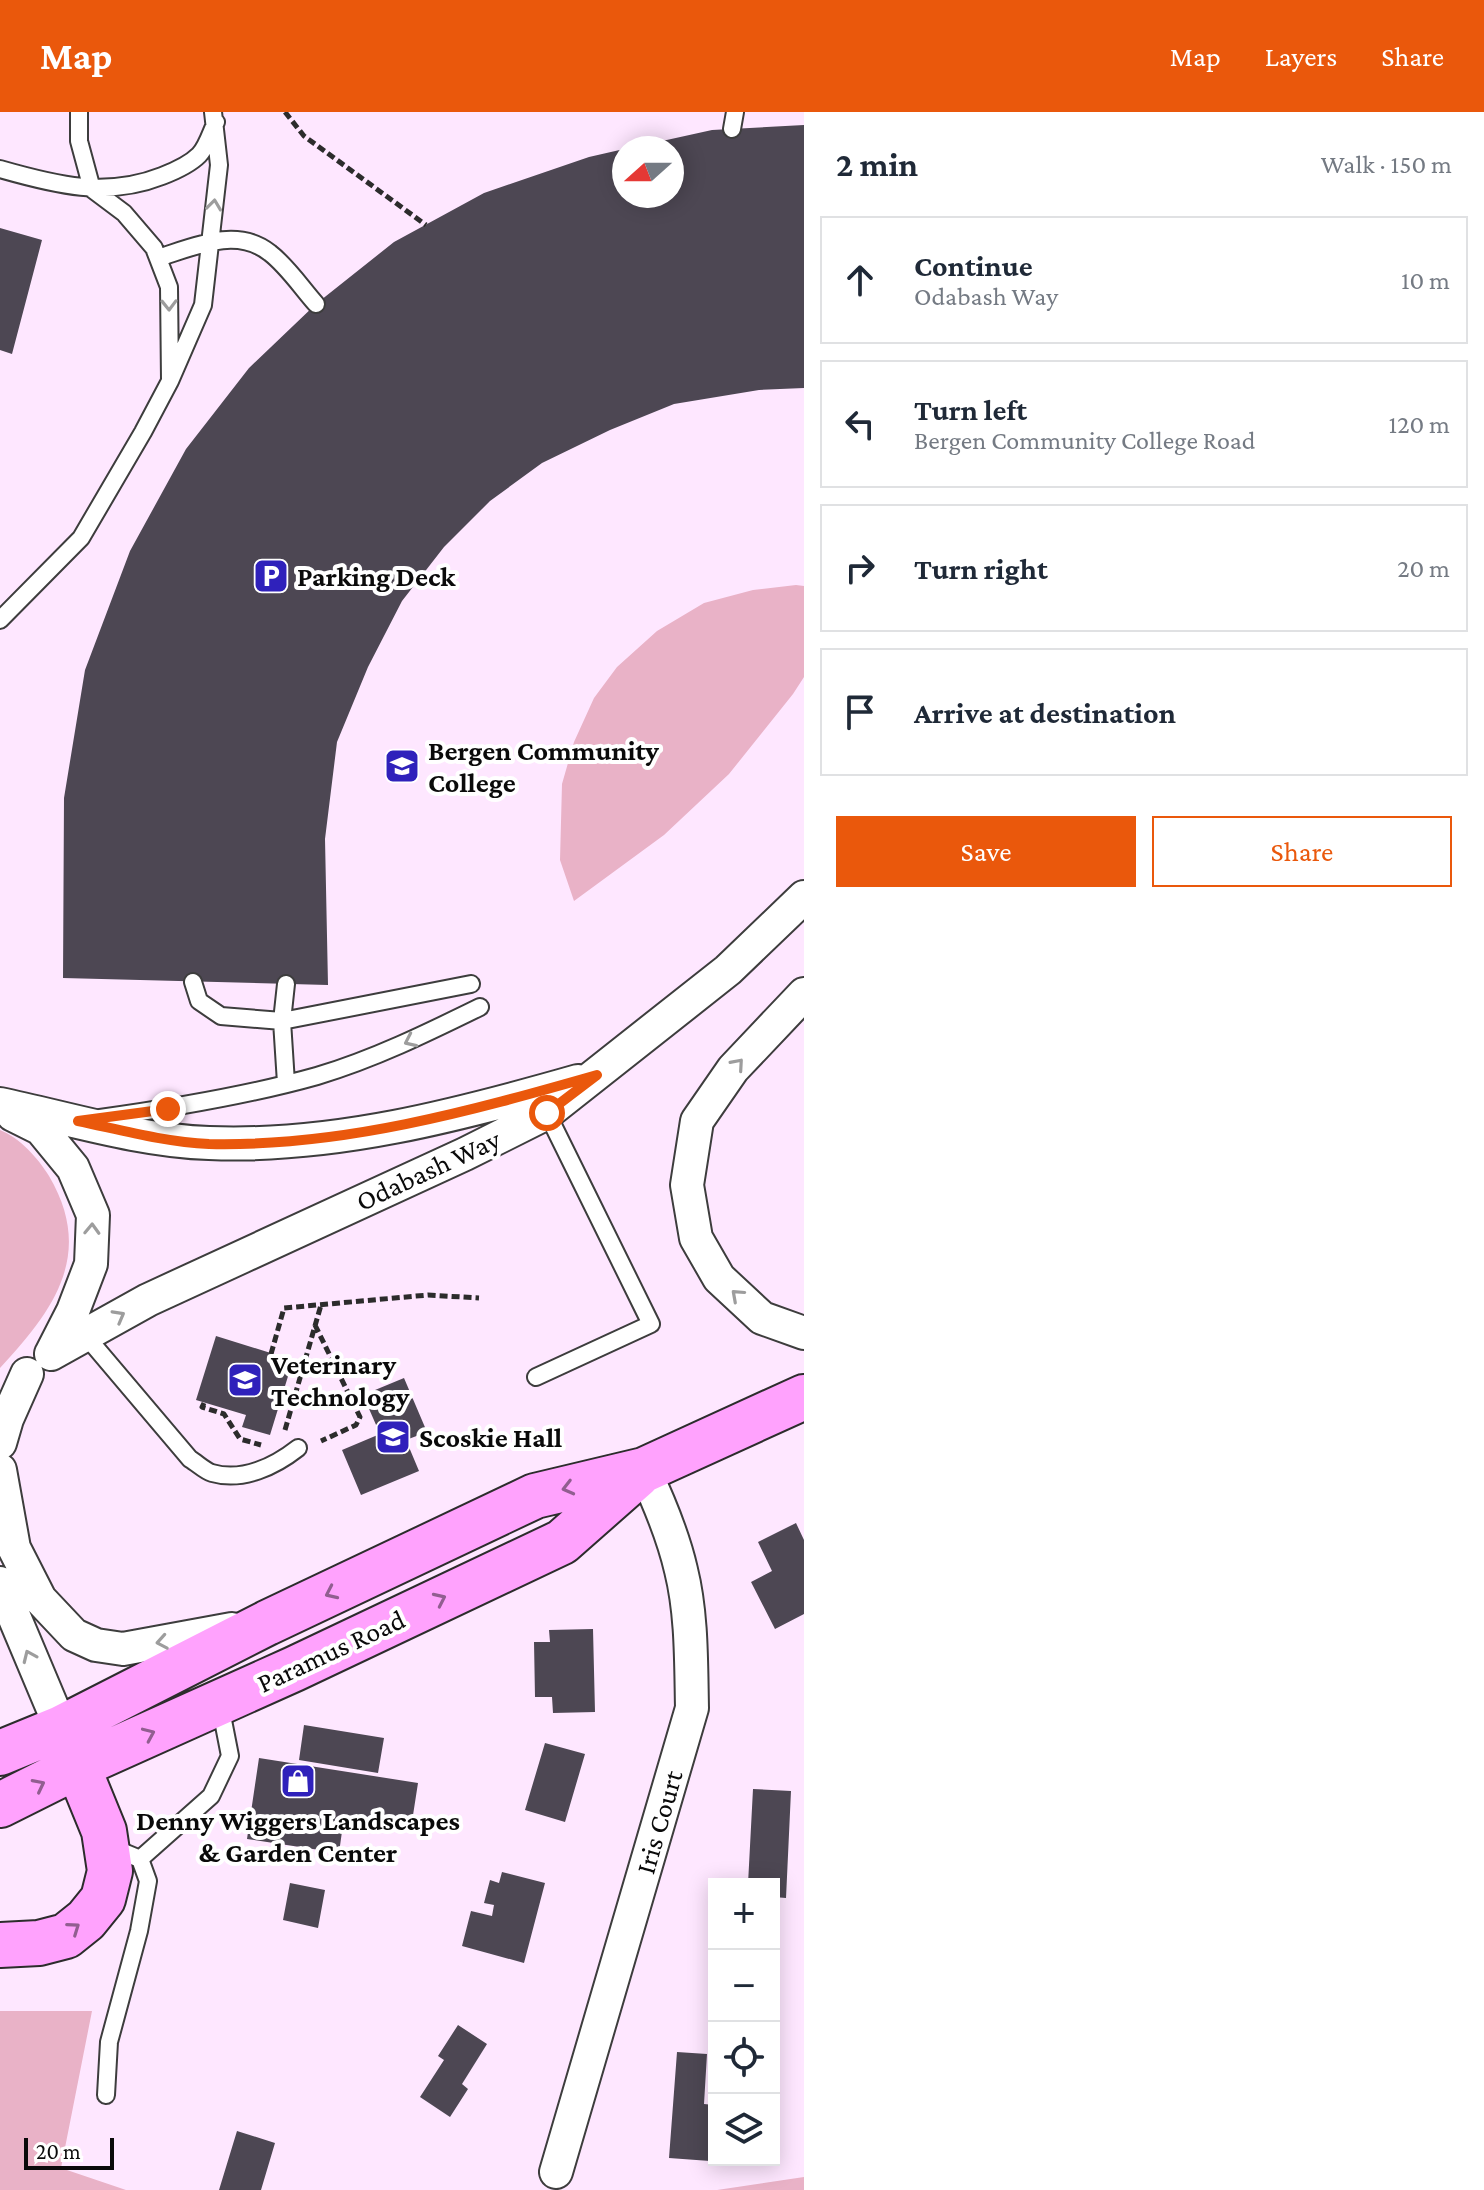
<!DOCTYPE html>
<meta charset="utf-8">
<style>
:root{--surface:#fff;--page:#f6f6f7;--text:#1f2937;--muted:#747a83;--line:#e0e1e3;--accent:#ea580c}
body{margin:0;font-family:"Crimson Pro",serif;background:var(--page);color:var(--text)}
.controls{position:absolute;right:24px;bottom:24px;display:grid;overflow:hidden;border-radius:0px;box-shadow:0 4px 20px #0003}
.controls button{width:72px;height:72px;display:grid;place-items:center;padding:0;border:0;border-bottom:2px solid var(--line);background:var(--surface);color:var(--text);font:40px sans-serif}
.compass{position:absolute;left:612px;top:24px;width:72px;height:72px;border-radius:50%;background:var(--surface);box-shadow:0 4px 20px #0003;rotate:249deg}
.scale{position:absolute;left:24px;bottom:20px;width:90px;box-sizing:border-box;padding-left:8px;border:4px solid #0a0a0a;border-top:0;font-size:22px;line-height:28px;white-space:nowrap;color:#0a0a0a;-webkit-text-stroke:6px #fff;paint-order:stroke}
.stop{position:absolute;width:24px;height:24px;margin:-18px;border:6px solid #ea580c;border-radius:50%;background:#fff}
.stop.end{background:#ea580c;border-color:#fff;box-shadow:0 2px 8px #0008}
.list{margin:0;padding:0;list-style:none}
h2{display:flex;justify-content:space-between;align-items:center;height:104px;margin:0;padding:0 32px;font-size:34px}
h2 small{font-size:26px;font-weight:400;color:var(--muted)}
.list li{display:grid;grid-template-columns:52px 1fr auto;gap:24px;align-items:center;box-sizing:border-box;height:128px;margin:0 16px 16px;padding:0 16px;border:2px solid var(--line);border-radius:0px}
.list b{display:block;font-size:30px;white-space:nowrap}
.list p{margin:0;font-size:26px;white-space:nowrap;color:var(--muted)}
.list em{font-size:26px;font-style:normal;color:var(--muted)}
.actions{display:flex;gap:16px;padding:24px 32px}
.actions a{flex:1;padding:18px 0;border:2px solid var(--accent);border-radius:0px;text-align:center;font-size:28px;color:var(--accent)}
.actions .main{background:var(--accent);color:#fff}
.icon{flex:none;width:44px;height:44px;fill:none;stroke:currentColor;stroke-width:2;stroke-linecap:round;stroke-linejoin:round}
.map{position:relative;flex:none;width:804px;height:2078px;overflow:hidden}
header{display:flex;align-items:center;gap:48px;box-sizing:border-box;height:112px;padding:0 40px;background:var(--accent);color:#fff}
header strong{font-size:38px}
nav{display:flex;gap:44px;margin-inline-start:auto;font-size:28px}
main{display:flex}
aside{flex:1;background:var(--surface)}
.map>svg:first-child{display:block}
</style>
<header>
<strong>Map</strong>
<nav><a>Map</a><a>Layers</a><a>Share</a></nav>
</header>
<main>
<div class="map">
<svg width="804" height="2078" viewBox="0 0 804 2078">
<rect width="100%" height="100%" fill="#fee7ff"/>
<!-- green -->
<path fill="#e9b2c7" d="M796 473 804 474V565L793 582 729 662 664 723 574 789 560 748 562 672 574 630 594 586 617 555 657 519 704 491 753 478Z
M0 1018C20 1026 38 1046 49 1064 95 1142 54 1198 0 1256Z
M92 1899 61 2056 126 2078H0V1899Z
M804 2065V2078H717Z"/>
<!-- building -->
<path fill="#4d4753" d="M804 13V276L759 278 674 292 610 318 542 351 490 389 444 435 402 489 368 555 337 630 325 727 328 873 63 866 64 686 85 558 130 439 186 337 249 256 316 192 394 130 484 81 589 45 624 37V84H672V36L635 35 712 18Z
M0 116 42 128 12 242 0 238Z
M216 1224 293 1248 270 1323 242 1315 246 1303 196 1288Z
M404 1266 427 1320 406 1328 419 1359 361 1383 342 1338 380 1322 363 1283Z
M796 1411 804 1428V1502L775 1517 751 1470 772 1459 758 1430Z
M593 1517 595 1600 553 1601 552 1585H535L534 1530H550L549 1518Z
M304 1613 384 1626 378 1661 299 1648Z
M545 1631 585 1642 565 1710 525 1698Z
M259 1646 418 1671 411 1716 344 1705 339 1741 247 1727Z
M753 1677 791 1679 786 1786 774 1785V1772H748Z
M502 1760 545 1771 524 1851 462 1834 471 1799 492 1804 494 1793 484 1791 490 1768 499 1771Z
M290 1771 325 1778 318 1816 283 1808Z
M458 1913 487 1932 462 1972 468 1977 450 2005 420 1985 444 1948 438 1944Z
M677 1940 707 1942 704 1992 714 1993 710 2049 669 2046Z
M237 2019 275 2031 261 2078H219Z"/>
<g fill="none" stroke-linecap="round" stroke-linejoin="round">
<defs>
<path id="service" d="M79 0V29L92 77 124 101 154 136 169 175 170 269 203 193 219 53 213 0
M732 17 735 0
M0 57C56 73 106 86 162 64 175 59 189 53 199 43 207 35 211 20 216 10
M158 146C193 135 237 114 270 141 287 154 301 175 316 192
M0 508 81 426 143 320 170 269
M193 870 199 889 221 904 282 909 471 872
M286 872 282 909 286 971
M100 1006C172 996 246 984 317 964 374 947 427 921 480 895
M85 1223 190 1347C197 1351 205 1359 212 1361 243 1370 275 1354 298 1336
M536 1265 651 1212 547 1001
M140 1747 211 1684 230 1644 220 1593
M106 1983 109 1930 139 1819 148 1769 140 1747 111 1735"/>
<path id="minor" d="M804 882 733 957 697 1009 687 1073 696 1126 719 1166 762 1206 804 1221
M0 992C67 1006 140 1029 209 1031 334 1036 459 1003 578 969
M13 1003 41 1017 73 1056 93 1103 91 1152 73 1199 51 1242
M51 1242 148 1188 465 1042 547 1001 728 858 804 785
M0 1331 7 1307 27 1262
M0 1358 14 1436 40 1487 74 1523 96 1533 123 1537 232 1517
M0 1471 61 1616
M556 2060 692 1596C691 1551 692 1502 681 1458 673 1423 659 1390 644 1358"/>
<path id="secondary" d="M0 1641 61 1616 267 1511 535 1384 644 1358 804 1285
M0 1693 78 1654 294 1557 562 1430 638 1363
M0 1833 39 1831 66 1824 86 1808 103 1787 110 1759 104 1719 66 1626"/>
</defs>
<!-- service casing -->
<use href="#service" stroke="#3d3d3d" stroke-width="20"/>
<!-- minor casing -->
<use href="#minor" stroke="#3d3d3d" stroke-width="36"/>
<!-- secondary casing -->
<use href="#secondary" stroke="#2c2c2c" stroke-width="48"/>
<!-- path -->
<path stroke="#2c2c2c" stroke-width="5" stroke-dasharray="8 4" stroke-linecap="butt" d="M285 0 304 24 426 113
M315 1213 360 1305 356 1313 321 1329
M271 1242 284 1196 428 1183 479 1186
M204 1291 202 1295 224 1302 240 1327 261 1333
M285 1318 321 1193"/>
<!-- service -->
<use href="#service" stroke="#fff" stroke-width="16"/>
<!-- minor -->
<use href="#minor" stroke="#fff" stroke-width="32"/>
<!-- secondary -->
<use href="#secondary" stroke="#ffa2fd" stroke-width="44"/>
</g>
<!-- one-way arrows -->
<defs><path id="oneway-chevron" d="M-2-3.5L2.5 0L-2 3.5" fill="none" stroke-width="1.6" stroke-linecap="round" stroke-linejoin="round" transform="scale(2)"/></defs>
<g stroke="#9d9d9d">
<use href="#oneway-chevron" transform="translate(214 93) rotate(-83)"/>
<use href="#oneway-chevron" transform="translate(169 193) rotate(89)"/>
<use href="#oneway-chevron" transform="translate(410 929) rotate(155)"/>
<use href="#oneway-chevron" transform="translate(738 952) rotate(-49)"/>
<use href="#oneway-chevron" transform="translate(92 1117) rotate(-88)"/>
<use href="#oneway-chevron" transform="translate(737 1183) rotate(-138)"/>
<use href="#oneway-chevron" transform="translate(119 1204) rotate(-29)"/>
<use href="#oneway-chevron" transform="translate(162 1530) rotate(170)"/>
<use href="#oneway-chevron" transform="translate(29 1544) rotate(-114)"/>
</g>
<g stroke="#915e90">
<use href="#oneway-chevron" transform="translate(568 1376) rotate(166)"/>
<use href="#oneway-chevron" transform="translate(331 1481) rotate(155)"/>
<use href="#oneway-chevron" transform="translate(440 1487) rotate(-25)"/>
<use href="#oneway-chevron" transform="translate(149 1622) rotate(-24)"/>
<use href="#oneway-chevron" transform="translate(39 1673) rotate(-27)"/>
<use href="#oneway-chevron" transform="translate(74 1816) rotate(-35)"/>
</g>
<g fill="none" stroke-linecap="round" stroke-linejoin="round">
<!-- route -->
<path stroke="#ea580c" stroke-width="10" d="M168 997 78 1009C121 1018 165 1030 209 1032 342 1035 471 999 597 963L547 1001"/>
</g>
<!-- icons -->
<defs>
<symbol id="parking-square" viewBox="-11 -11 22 22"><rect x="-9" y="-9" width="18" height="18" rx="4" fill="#2f21bb" stroke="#fff"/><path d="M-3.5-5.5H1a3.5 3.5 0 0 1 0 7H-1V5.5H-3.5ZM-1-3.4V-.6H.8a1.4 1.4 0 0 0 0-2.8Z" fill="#fff"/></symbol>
<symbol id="university-square" viewBox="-11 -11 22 22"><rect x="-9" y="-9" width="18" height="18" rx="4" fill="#2f21bb" stroke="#fff"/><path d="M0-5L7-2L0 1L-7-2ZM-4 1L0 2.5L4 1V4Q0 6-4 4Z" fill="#fff"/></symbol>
<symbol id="shop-square" viewBox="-11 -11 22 22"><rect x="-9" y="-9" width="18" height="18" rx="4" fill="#2f21bb" stroke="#fff"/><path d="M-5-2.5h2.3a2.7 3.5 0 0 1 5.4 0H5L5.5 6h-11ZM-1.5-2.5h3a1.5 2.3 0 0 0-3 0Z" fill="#fff"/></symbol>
</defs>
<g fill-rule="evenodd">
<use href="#parking-square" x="251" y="444" width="40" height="40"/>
<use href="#university-square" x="382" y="634" width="40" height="40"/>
<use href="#university-square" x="225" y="1248" width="40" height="40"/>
<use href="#university-square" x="373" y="1305" width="40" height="40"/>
<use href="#shop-square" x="278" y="1649" width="40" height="40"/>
</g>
<g text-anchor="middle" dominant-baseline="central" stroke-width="8" stroke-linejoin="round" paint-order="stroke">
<!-- poi labels -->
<g font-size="28" font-weight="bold" fill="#0a0a0a" stroke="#fff" text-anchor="start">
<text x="297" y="464">Parking Deck</text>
<text x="428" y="638">Bergen Community<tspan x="428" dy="32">College</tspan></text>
<text x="271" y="1252">Veterinary<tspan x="271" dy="32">Technology</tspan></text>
<text x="419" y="1325">Scoskie Hall</text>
<text x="298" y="1708" text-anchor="middle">Denny Wiggers Landscapes<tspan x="298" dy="32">&amp; Garden Center</tspan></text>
</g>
<!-- street labels -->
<g font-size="28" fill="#0a0a0a" stroke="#fff">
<text transform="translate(428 1058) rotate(-25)">Odabash Way</text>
<text transform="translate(331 1539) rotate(-25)">Paramus Road</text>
<text transform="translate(659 1710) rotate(-74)">Iris Court</text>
</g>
</g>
</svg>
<div class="controls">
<button>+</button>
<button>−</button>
<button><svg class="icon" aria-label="locate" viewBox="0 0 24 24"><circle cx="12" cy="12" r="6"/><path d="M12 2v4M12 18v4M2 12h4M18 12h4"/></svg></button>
<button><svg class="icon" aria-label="layers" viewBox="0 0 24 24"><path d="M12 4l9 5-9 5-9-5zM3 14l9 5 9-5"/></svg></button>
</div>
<svg class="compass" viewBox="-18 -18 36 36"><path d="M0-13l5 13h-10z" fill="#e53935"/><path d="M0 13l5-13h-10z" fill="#747a83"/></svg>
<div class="scale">20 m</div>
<div class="stop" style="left:547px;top:1001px"></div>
<div class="stop end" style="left:168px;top:997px"></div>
</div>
<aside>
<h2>2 min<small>Walk · 150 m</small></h2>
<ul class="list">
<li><svg class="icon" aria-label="ahead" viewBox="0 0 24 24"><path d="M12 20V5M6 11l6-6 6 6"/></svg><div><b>Continue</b><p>Odabash Way</p></div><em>10 m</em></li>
<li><svg class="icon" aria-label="left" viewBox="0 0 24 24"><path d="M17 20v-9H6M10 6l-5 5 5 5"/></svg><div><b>Turn left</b><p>Bergen Community College Road</p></div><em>120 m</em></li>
<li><svg class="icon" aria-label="right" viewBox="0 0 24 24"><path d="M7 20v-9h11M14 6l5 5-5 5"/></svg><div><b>Turn right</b></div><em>20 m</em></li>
<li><svg class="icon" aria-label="arrive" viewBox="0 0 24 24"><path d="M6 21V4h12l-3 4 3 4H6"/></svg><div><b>Arrive at destination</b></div></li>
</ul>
<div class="actions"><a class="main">Save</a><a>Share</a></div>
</aside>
</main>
